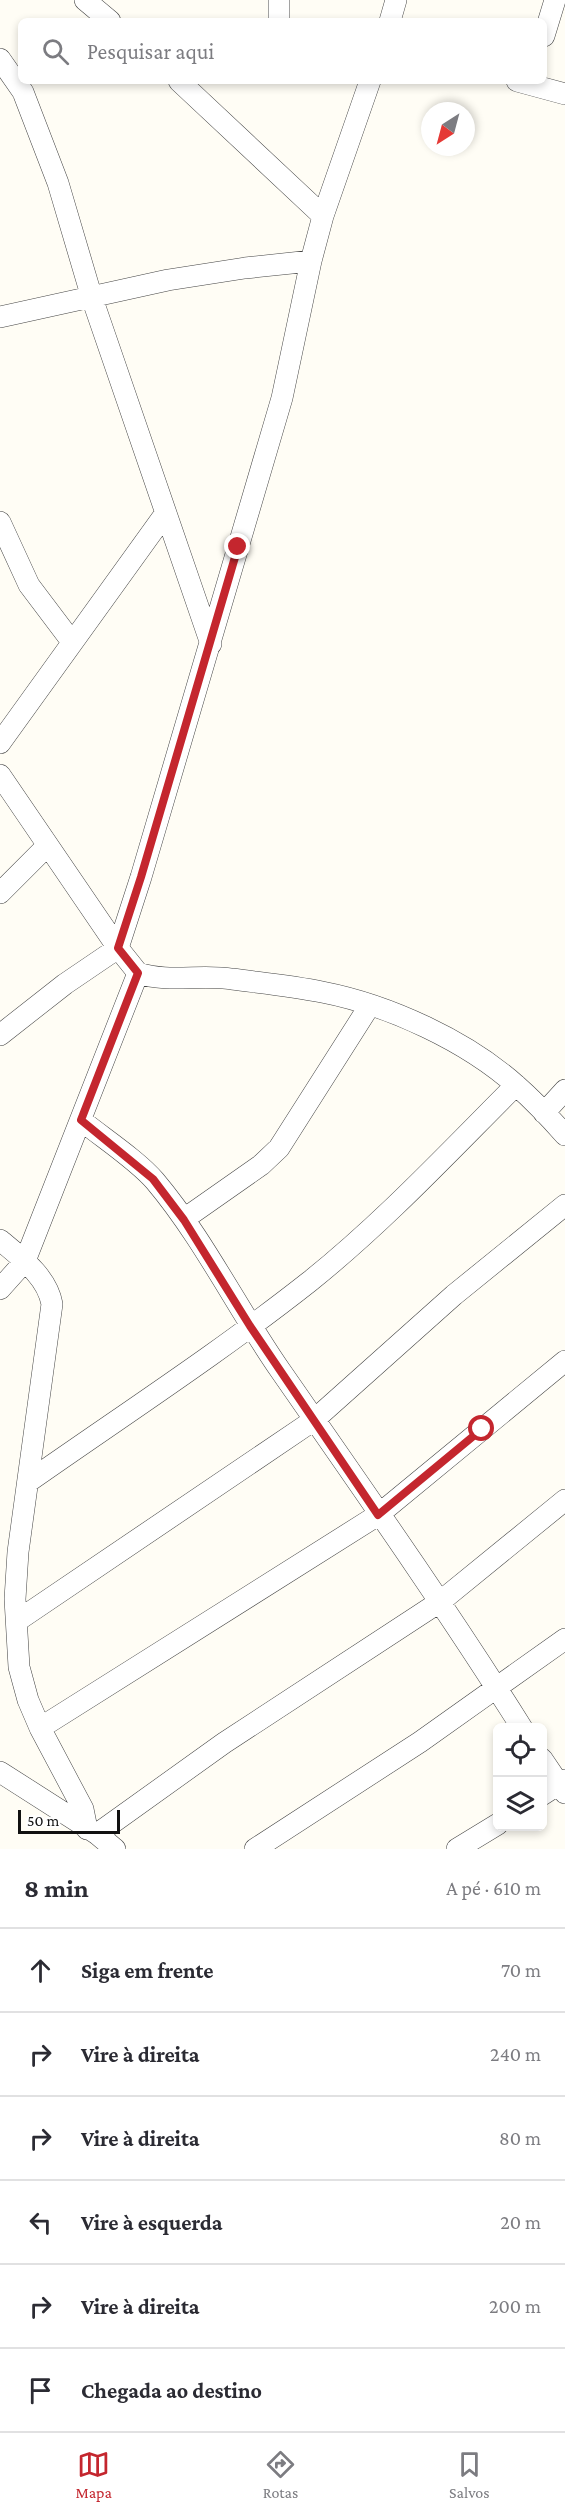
<!DOCTYPE html>
<html lang="pt">
<meta charset="utf-8">
<style>
:root{--surface:#fff;--page:#f7f7f7;--text:#2b2b33;--muted:#7c7c81;--line:#e1e1e2;--accent:#c4262e}
body{margin:0;font-family:"Crimson Pro",serif;background:var(--page);color:var(--text)}
.controls{position:absolute;right:18px;bottom:18px;display:grid;overflow:hidden;border-radius:9px;box-shadow:0 3px 9px #0003}
.controls button{width:54px;height:54px;display:grid;place-items:center;padding:0;border:0;border-bottom:2px solid var(--line);background:var(--surface);color:var(--text);font:30px sans-serif}
.compass{position:absolute;left:421px;top:102px;width:54px;height:54px;border-radius:50%;background:var(--surface);box-shadow:0 3px 9px #0003;rotate:216deg}
.scale{position:absolute;left:18px;bottom:15px;width:102px;box-sizing:border-box;padding-left:6px;border:3px solid #111;border-top:0;font-size:16px;line-height:21px;white-space:nowrap;color:#111;-webkit-text-stroke:4px #fff;paint-order:stroke}
.stop{position:absolute;width:18px;height:18px;margin:-14px;border:4px solid #c4262e;border-radius:50%;background:#fff}
.stop.end{background:#c4262e;border-color:#fff;box-shadow:0 2px 6px #0008}
.list{margin:0;padding:0;list-style:none}
h2{display:flex;justify-content:space-between;align-items:center;height:78px;margin:0;padding:0 24px;font-size:26px}
h2 small{font-size:20px;font-weight:400;color:var(--muted)}
.list li{display:grid;grid-template-columns:39px 1fr auto;gap:18px;align-items:center;box-sizing:border-box;height:84px;padding:0 24px;border-top:2px solid var(--line)}
.list b{display:block;font-size:22px;white-space:nowrap}
.list em{font-size:20px;font-style:normal;color:var(--muted)}
.icon{flex:none;width:33px;height:33px;fill:none;stroke:currentColor;stroke-width:2;stroke-linecap:round;stroke-linejoin:round}
.map{position:relative;flex:none;width:565px;height:1849px;overflow:hidden}
.search{position:absolute;background:var(--surface);box-shadow:0 3px 9px #0003;left:18px;right:18px;top:18px;height:66px;display:flex;align-items:center;gap:15px;box-sizing:border-box;padding:0 21px;border-radius:9px;color:var(--muted);font-size:22px}
.sheet{height:582px;background:var(--surface)}
nav{display:flex;justify-content:space-around;align-items:center;box-sizing:border-box;height:84px;border-top:2px solid var(--line);background:var(--surface);font-size:16px;color:var(--muted)}
nav a{display:grid;justify-items:center;gap:3px}
nav .on{color:var(--accent)}
.map>svg:first-child{display:block}
</style>
<div class="map">
<svg width="565" height="1849" viewBox="0 0 565 1849">
<rect width="100%" height="100%" fill="#fffdf5"/>
<g fill="none" stroke-linecap="round" stroke-linejoin="round">
<defs>
<path id="minor" d="M85 0 110 21
M279 21V0
M390 21 396 0
M544 36 555 0
M0 59 23 92 58 183 92 298 211 644
M179 81 323 216
M517 81 565 94
M0 317 168 280 245 268 311 261
M0 522 29 585 72 642
M0 743 165 514
M0 775 118 948 138 973C168 983 201 974 232 979 262 983 293 986 322 992 389 1005 467 1041 517 1086 534 1101 550 1118 565 1135
M0 893 47 846
M0 1035 65 984 118 948 141 877 282 398 311 261 323 216 370 81
M544 1113 565 1090
M81 1120C103 1138 137 1160 155 1181 203 1238 237 1308 280 1370 362 1488 445 1606 522 1728
M184 1219 261 1165 279 1148 370 1005
M0 1240C20 1257 47 1276 52 1304L18 1552 15 1599 19 1667 28 1700 40 1728 83 1809 87 1829
M0 1289 25 1261 138 973
M28 1482C122 1416 219 1353 309 1282 383 1223 449 1152 516 1085
M17 1621 314 1420 454 1295 565 1205
M40 1728 378 1515 565 1361
M542 1759 565 1793
M0 1772 97 1834 115 1849
M542 1795 565 1780
M97 1834 224 1743 441 1601 565 1500
M255 1849 420 1742 565 1639
M457 1849 498 1824"/>
</defs>
<!-- minor casing -->
<use href="#minor" stroke="#444" stroke-width="22"/>
<!-- minor -->
<use href="#minor" stroke="#fff" stroke-width="21"/>
</g>
<g fill="none" stroke-linecap="round" stroke-linejoin="round">
<!-- route -->
<path stroke="#c4262e" stroke-width="8" d="M238 547 141 877 118 948 138 973 81 1120 153 1179 184 1220 250 1326 378 1515 482 1429"/>
</g>
</svg>
<div class="controls">
<button><svg class="icon" aria-label="locate" viewBox="0 0 24 24"><circle cx="12" cy="12" r="6"/><path d="M12 2v4M12 18v4M2 12h4M18 12h4"/></svg></button>
<button><svg class="icon" aria-label="layers" viewBox="0 0 24 24"><path d="M12 4l9 5-9 5-9-5zM3 14l9 5 9-5"/></svg></button>
</div>
<svg class="compass" viewBox="-18 -18 36 36"><path d="M0-13l5 13h-10z" fill="#e53935"/><path d="M0 13l5-13h-10z" fill="#7c7c81"/></svg>
<div class="scale">50 m</div>
<div class="stop" style="left:482px;top:1429px"></div>
<div class="stop end" style="left:238px;top:547px"></div>
<div class="search"><svg class="icon" aria-label="search" viewBox="0 0 24 24"><circle cx="10" cy="10" r="6"/><path d="M15 15l6 6"/></svg>Pesquisar aqui</div>
</div>
<section class="sheet">
<h2>8 min<small>A pé · 610 m</small></h2>
<ul class="list">
<li><svg class="icon" aria-label="ahead" viewBox="0 0 24 24"><path d="M12 20V5M6 11l6-6 6 6"/></svg><div><b>Siga em frente</b></div><em>70 m</em></li>
<li><svg class="icon" aria-label="right" viewBox="0 0 24 24"><path d="M7 20v-9h11M14 6l5 5-5 5"/></svg><div><b>Vire à direita</b></div><em>240 m</em></li>
<li><svg class="icon" aria-label="right" viewBox="0 0 24 24"><path d="M7 20v-9h11M14 6l5 5-5 5"/></svg><div><b>Vire à direita</b></div><em>80 m</em></li>
<li><svg class="icon" aria-label="left" viewBox="0 0 24 24"><path d="M17 20v-9H6M10 6l-5 5 5 5"/></svg><div><b>Vire à esquerda</b></div><em>20 m</em></li>
<li><svg class="icon" aria-label="right" viewBox="0 0 24 24"><path d="M7 20v-9h11M14 6l5 5-5 5"/></svg><div><b>Vire à direita</b></div><em>200 m</em></li>
<li><svg class="icon" aria-label="arrive" viewBox="0 0 24 24"><path d="M6 21V4h12l-3 4 3 4H6"/></svg><div><b>Chegada ao destino</b></div></li>
</ul>
</section>
<nav>
<a class="on"><svg class="icon" aria-label="map" viewBox="0 0 24 24"><path d="M3 6l6-2 6 2 6-2v14l-6 2-6-2-6 2zM9 4v14M15 6v14"/></svg>Mapa</a>
<a><svg class="icon" aria-label="directions" viewBox="0 0 24 24"><path d="M12 3l9 9-9 9-9-9zM9 14v-3h6M13 9l2 2-2 2"/></svg>Rotas</a>
<a><svg class="icon" aria-label="saved" viewBox="0 0 24 24"><path d="M7 4h10v16l-5-4-5 4z"/></svg>Salvos</a>
</nav>
